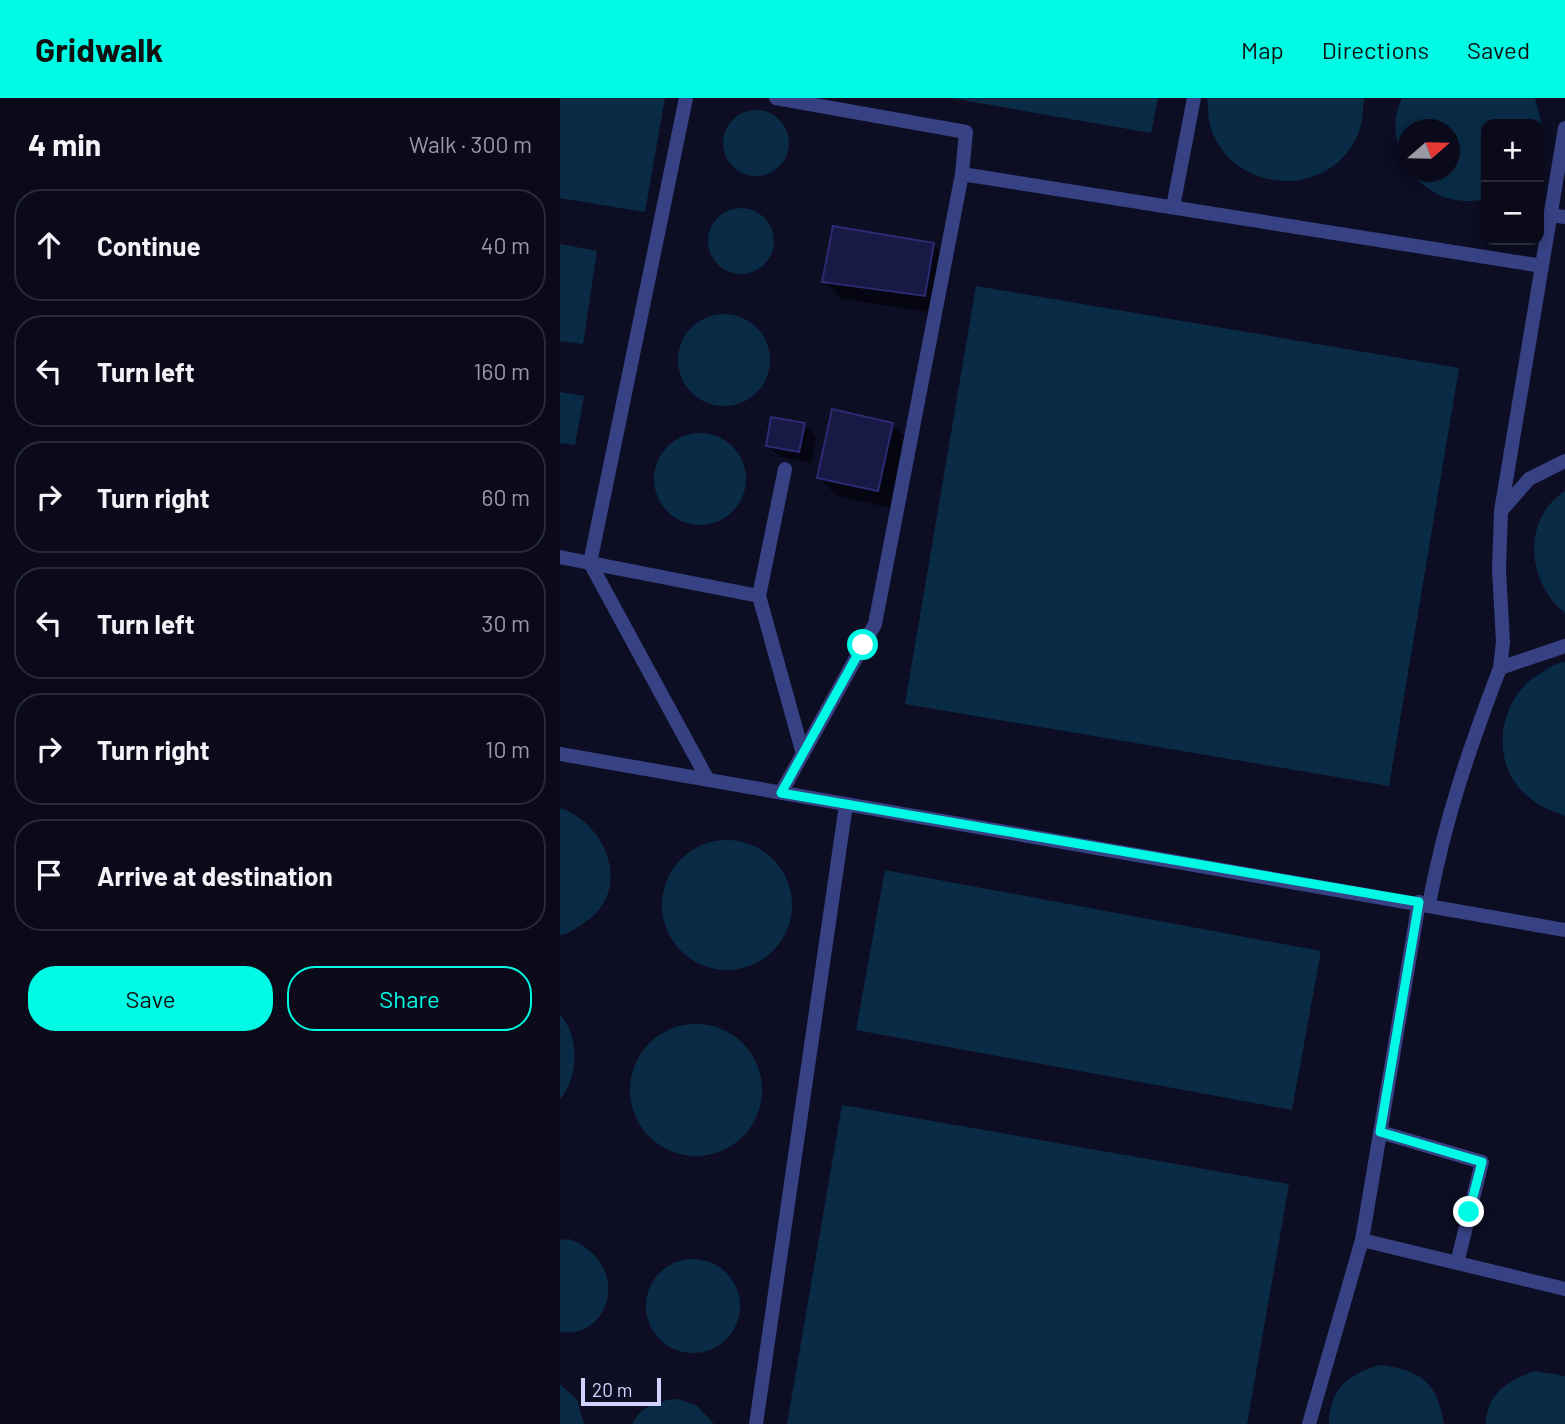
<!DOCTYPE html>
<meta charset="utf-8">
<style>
:root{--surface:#0a0a1b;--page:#131324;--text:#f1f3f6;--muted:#999aa3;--line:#2a2b3a;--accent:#00fbe5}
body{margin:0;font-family:Barlow,sans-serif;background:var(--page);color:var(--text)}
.controls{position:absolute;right:21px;top:21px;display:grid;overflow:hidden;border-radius:14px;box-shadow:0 4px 10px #0003}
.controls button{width:63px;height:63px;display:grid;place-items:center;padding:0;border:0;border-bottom:2px solid var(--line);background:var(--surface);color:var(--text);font:35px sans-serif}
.compass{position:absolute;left:837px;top:21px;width:63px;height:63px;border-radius:50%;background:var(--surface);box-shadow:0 4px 10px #0003;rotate:70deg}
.scale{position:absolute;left:21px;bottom:18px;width:80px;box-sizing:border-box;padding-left:7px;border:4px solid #d0d3ff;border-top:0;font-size:19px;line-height:24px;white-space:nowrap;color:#d0d3ff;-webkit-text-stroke:5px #0d0d24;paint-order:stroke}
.stop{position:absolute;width:21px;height:21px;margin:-16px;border:5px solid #00fbe5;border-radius:50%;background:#fff}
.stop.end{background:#00fbe5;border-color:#fff;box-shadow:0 2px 7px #0008}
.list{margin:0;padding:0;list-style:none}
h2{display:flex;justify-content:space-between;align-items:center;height:91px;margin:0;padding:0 28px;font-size:30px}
h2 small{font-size:23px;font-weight:400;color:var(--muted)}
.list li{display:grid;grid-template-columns:46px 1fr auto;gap:21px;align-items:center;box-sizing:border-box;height:112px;margin:0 14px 14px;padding:0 14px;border:2px solid var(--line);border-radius:28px}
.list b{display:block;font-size:26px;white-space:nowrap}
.list em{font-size:23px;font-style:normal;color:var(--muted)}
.actions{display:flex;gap:14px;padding:21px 28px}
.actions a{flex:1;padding:16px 0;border:2px solid var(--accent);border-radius:28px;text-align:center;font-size:24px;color:var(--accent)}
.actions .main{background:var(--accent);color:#111}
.icon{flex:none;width:38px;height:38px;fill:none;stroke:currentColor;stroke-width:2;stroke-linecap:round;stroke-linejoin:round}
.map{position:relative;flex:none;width:1005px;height:1326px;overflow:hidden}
header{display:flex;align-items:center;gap:42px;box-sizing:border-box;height:98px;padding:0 35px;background:var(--accent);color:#111}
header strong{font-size:33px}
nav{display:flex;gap:38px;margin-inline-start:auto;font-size:24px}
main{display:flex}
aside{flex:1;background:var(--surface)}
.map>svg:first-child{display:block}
</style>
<header>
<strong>Gridwalk</strong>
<nav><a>Map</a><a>Directions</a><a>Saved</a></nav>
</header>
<main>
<aside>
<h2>4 min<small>Walk · 300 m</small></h2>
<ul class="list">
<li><svg class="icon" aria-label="ahead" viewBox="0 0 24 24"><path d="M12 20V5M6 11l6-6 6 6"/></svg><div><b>Continue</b></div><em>40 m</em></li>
<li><svg class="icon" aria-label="left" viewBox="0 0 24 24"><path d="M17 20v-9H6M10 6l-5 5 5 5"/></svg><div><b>Turn left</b></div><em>160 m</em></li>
<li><svg class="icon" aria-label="right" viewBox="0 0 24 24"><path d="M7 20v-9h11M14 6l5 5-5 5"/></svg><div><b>Turn right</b></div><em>60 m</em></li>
<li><svg class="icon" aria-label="left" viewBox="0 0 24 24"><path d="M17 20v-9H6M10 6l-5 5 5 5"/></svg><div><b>Turn left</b></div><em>30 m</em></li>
<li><svg class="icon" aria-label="right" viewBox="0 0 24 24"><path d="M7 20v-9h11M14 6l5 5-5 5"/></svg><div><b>Turn right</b></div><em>10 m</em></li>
<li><svg class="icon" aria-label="arrive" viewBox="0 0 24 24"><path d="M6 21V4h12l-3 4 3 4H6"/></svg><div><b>Arrive at destination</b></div></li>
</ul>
<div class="actions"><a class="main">Save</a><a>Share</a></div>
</aside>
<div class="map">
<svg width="1005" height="1326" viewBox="0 0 1005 1326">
<rect width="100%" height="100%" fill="#0d0d24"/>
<!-- water -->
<path fill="#0a2b46" d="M0 0H105L85 114 0 100Z
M391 0H598L591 35Z
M647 0H804C803 16 802 32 793 46 759 103 668 92 650 27 648 19 648 9 647 0Z
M842 0H975L981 23 980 47 979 50V26H926V101C894 108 871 97 849 74H890V32H848L847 71C836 48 830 25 842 0Z
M163 45a33 33 0 1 1 66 0a33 33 0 1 1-66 0Z
M148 143a33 33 0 1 1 66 0a33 33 0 1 1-66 0Z
M0 146 37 153 23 246 0 243Z
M416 188 899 270 829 688 345 606Z
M118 262a46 46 0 1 1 92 0a46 46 0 1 1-92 0Z
M0 294 24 298 15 347 0 345Z
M94 381a46 46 0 1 1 92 0a46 46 0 1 1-92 0Z
M1005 393V515C967 485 961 421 1005 393Z
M1005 564V718C989 712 976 707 963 694 930 662 939 602 976 578 986 572 994 565 1005 564Z
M0 710C48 726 73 794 24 825 16 830 9 836 0 837Z
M102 807a65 65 0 1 1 130 0a65 65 0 1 1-130 0Z
M325 772 761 853 732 1012 296 932Z
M0 916C20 940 19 977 0 1001Z
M70 992a66 66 0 1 1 132 0a66 66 0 1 1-132 0Z
M282 1007 729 1086 687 1326H227Z
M9 1141C72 1165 52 1241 0 1234V1142Z
M86 1208a47 47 0 1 1 94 0a47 47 0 1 1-94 0Z
M820 1267C861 1272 877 1284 884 1326H769C769 1292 789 1275 820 1267Z
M976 1273 1005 1278V1326H926C926 1295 950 1281 976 1273Z
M0 1286 17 1302 24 1326H0Z
M119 1301 137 1308 154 1326H72C82 1307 99 1302 119 1301Z"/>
<!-- shadow -->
<path fill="#0007" d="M373 147 392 165 383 216 282 201 264 183Z
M244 326 256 338 251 365 220 359 208 347Z
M332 326 350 345 336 411 277 398 259 380Z"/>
<!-- building -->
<path fill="#191945" stroke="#2b2a72" stroke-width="2" d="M273 128 374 145 365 198 262 184Z
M272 311 333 325 318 393 257 380Z
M211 319 245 325 239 354 206 348Z"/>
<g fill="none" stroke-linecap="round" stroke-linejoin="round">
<!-- lane -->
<path stroke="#364284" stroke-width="14" d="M126 0 30 465 148 682
M216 0 406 34 402 76 982 168
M613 109 634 0
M990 117 1005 119
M941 413 1005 30
M0 459 199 498 243 656
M199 498 225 371
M940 570 943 544 939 472 941 413 969 381 1005 363
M0 656 1005 832
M221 695 315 526 402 76
M859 804 802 1142 1005 1191
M869 806C885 721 909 651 940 570L1005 548
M820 1034 922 1064 897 1165
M196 1326 286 707
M749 1326 802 1142"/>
</g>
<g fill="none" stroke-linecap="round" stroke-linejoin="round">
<!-- route -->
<path stroke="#00fbe5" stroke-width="9" d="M303 547 221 695 859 804 820 1034 922 1064 909 1114"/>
</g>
</svg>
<div class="controls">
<button>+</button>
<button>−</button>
</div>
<svg class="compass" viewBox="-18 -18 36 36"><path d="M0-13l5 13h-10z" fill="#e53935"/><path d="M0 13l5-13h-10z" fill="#999aa3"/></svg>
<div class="scale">20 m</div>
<div class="stop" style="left:303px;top:547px"></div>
<div class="stop end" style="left:909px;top:1114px"></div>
</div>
</main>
